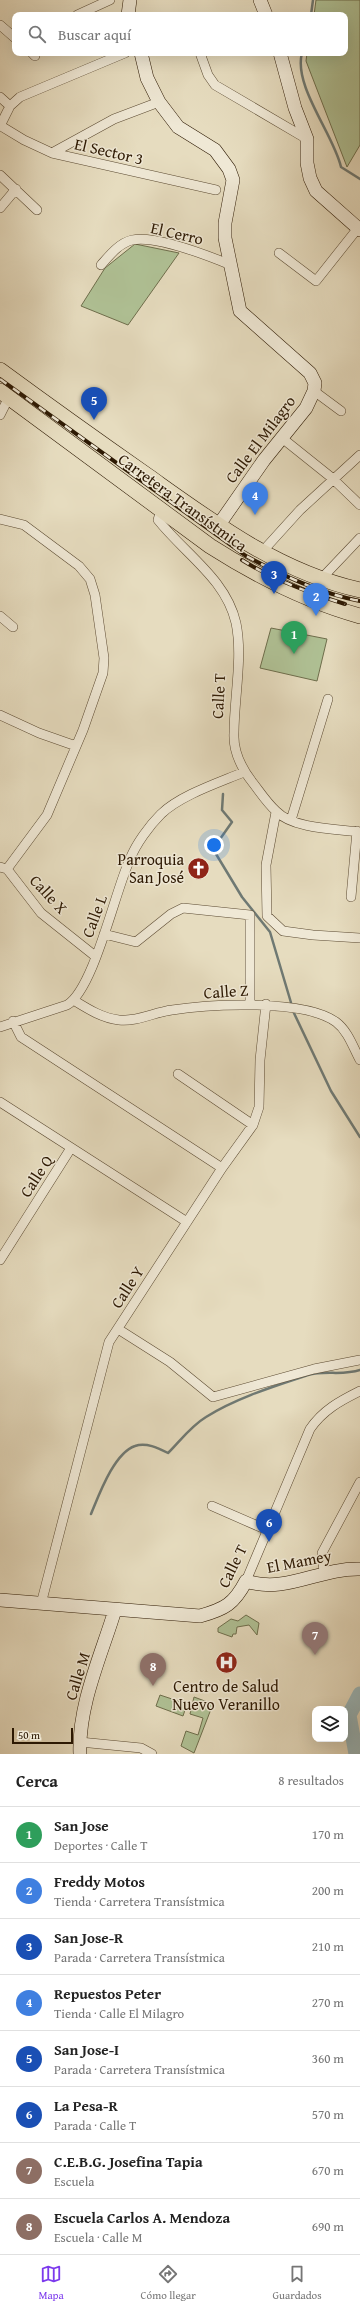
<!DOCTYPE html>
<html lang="es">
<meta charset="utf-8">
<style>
:root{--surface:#fff;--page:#f6f6f6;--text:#222;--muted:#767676;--line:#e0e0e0;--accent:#7c3aed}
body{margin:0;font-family:"Gentium Book Plus",serif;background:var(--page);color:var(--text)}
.controls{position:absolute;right:12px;bottom:12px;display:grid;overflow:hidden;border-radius:8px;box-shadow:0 4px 16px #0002}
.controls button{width:36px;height:36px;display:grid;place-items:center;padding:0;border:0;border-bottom:1px solid var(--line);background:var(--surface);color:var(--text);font:20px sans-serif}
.scale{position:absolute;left:12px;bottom:10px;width:61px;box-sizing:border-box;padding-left:4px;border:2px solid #2d1903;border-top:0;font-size:11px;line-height:14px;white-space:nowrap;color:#2d1903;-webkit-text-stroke:3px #efe8d5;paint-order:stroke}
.you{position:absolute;left:214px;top:845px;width:14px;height:14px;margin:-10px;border:3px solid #fff;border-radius:50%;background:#1a73e8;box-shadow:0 0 0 6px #1a73e833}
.badge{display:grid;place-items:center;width:26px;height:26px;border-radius:50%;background:var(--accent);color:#fff;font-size:13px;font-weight:700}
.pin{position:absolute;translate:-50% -33px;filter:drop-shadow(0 1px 2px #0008)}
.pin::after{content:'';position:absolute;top:21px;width:14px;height:12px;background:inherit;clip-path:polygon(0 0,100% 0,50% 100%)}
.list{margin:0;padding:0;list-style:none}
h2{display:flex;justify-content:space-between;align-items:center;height:52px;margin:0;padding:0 16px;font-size:17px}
h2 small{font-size:13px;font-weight:400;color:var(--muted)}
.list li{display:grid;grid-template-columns:26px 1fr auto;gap:12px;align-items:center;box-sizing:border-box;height:56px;padding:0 16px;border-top:1px solid var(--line)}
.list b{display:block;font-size:15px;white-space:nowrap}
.list p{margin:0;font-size:13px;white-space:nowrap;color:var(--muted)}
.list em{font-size:13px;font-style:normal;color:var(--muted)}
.icon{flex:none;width:22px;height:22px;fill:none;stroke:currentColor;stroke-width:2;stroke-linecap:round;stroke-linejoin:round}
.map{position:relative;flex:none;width:360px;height:1754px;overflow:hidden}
.search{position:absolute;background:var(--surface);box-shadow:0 4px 16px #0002;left:12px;right:12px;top:12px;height:44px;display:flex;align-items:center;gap:10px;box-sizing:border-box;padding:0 14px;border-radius:8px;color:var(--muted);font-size:15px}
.sheet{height:500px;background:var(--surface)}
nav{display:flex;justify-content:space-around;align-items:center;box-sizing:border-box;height:56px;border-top:1px solid var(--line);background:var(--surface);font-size:11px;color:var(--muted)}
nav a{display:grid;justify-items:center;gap:2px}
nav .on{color:var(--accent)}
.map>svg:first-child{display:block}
</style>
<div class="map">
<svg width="360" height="1754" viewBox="0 0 360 1754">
<rect width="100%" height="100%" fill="#e6dcbf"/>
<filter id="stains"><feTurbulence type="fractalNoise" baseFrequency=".005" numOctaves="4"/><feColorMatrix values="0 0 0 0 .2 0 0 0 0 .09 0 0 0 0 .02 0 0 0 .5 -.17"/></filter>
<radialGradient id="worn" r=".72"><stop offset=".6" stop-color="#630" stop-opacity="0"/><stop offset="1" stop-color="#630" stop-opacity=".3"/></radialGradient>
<!-- green -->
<path fill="#b0c296" stroke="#6e6e4c" d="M316 0H360V145L347 167 306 61 307 53H345V15H314Z
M135 244 179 253 128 325 81 306 105 268Z
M271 628 327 639 317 681 260 668Z
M246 1615 259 1623 257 1635 249 1625 237 1627 236 1634H233L232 1637 218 1632V1628L231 1619 238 1621Z
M160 1695 187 1704 183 1716 156 1706Z
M194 1697 213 1704 194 1753 181 1746 186 1731 198 1735 203 1718 190 1714Z"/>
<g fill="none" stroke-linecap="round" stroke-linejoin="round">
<!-- stream -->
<path stroke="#6f7973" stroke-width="2.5" d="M311 15 313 0
M302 53C293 86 334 135 341 167L360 179
M223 794 222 810 232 822 213 849 242 897 270 932 292 1006
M293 1011 331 1091 360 1137
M91 1514C99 1495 114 1453 135 1446 146 1442 158 1448 168 1453 180 1441 191 1426 206 1417 236 1398 275 1386 308 1375 325 1370 343 1376 360 1370"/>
<!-- river -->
<path stroke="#9bb9bd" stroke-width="15" d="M356 1754 349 1715 360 1694"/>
<defs>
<path id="street" d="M77 15 110 0
M0 25 15 38
M32 53 35 56
M200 53 208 75 215 85 307 139
M0 97 10 106
M0 126 10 106 20 97 125 53
M1 126 24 140 52 153 216 190
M52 153 114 119 159 102
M0 175 37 210
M0 208 16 189
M279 253 316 281 358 228
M101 265C109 256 119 243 132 240 155 235 209 256 231 265
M314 391 341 411
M0 415 9 397
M282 438 332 478 360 505
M161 510 158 520C185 554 226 579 236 623 243 657 234 699 234 733 233 751 242 769 253 783 260 792 267 803 276 811 293 829 336 829 360 832
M0 519 24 525 79 566 90 579 95 595 104 658 103 673 83 730 47 815 7 869
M261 553 300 510 360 455
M322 578 360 538
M0 616 13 627
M0 715 39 733 76 746
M276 812 266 865 267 916 283 931 313 935 360 938
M291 820 328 699
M0 867 7 869 41 913 95 956
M351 897 357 831
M104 934 136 942 171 914 183 908 250 915V1005
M75 1001C88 1009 102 1018 119 1020 137 1022 155 1012 172 1010 210 1004 305 999 336 1022 348 1031 353 1047 360 1060
M13 1021 21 1037 222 1168
M0 1027 67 1005C94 989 115 891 130 859 136 844 149 826 161 814 181 795 218 783 244 772
M178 1074 253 1125
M0 1102 187 1222
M0 1260 71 1148
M118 1329 170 1362 213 1397 314 1369 360 1360
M212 1506 267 1530
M324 1572 322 1553 360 1482
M246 1581 310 1429C323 1410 340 1401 360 1391
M41 1604 109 1342 222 1168 253 1125 259 1107 260 1060 266 1004
M80 1742 141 1748 152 1754"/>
<path id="secondary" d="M260 0 266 15
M128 15 130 0
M141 53 147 78 159 102 178 127 215 150 229 169 233 180 225 223V238L240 311 310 373 315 383 314 391 306 408 264 460 218 526
M280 53 295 108 307 139V163L310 178 316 191 360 230
M0 1600 200 1616C225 1609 234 1604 246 1581 287 1594 318 1568 360 1569
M80 1754C78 1705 101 1656 115 1610"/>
<path id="primary" d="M0 370C49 406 98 441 148 476 214 523 279 572 360 590
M0 391 210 546C257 576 306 601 360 616"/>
</defs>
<!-- street casing -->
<use href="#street" stroke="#5b4a32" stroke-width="10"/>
<!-- secondary casing -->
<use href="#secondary" stroke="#2d1903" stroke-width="14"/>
<!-- primary casing -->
<use href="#primary" stroke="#2d1903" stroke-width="16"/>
<!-- street -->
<use href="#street" stroke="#efe8d5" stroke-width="9"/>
<!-- secondary -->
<use href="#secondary" stroke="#efe8d5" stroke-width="13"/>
<!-- primary -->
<use href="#primary" stroke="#e6dcbf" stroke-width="15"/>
<defs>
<path id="rail" d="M0 379 246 556C282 575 319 593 360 601
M242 560C274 580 309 593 345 604"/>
</defs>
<!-- rail casing -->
<use href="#rail" stroke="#2d1903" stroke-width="4"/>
<!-- rail -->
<use href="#rail" stroke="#efe8d5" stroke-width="2.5" stroke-dasharray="8" stroke-linecap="butt"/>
</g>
<!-- icons -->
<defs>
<symbol id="church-disc" viewBox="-11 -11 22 22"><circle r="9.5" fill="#8f2418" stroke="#efe8d5"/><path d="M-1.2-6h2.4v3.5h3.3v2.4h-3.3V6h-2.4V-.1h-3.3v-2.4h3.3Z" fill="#fff"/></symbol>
<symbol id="hospital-disc" viewBox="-11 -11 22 22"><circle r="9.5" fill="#8f2418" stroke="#efe8d5"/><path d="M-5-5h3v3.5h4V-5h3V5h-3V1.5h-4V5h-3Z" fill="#fff"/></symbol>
</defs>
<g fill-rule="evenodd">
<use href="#church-disc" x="186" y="856" width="25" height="25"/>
<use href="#hospital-disc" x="214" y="1650" width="25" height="25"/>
</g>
<g text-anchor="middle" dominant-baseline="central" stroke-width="3" stroke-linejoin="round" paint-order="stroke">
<!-- street labels -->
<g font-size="16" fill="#2d1903" stroke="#efe8d5">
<text transform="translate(109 151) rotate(13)">El Sector 3</text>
<text transform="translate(177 233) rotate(13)">El Cerro</text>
<text transform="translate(260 439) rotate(-53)">Calle El Milagro</text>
<text transform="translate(183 502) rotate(36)">Carretera Transístmica</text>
<text transform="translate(218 696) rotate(-87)">Calle T</text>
<text transform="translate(49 894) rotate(47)">Calle X</text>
<text transform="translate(94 916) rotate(-70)">Calle L</text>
<text transform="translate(226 991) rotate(-4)">Calle Z</text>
<text transform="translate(36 1176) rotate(-57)">Calle Q</text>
<text transform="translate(127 1287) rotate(-57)">Calle Y</text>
<text transform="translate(299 1561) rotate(-11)">El Mamey</text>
<text transform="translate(232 1566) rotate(-64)">Calle T</text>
<text transform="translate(77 1676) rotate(-73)">Calle M</text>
</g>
<!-- poi labels -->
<g font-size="16" fill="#2d1903" stroke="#efe8d5" text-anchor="end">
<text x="184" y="859">Parroquia<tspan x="184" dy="18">San José</tspan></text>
<text x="226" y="1686" text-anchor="middle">Centro de Salud<tspan x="226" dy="18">Nuevo Veranillo</tspan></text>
</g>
</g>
<rect width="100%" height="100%" filter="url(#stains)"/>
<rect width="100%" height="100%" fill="url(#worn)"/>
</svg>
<div class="controls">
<button><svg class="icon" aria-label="layers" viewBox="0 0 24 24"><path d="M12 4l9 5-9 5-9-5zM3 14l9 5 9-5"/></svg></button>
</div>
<div class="scale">50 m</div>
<div class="you"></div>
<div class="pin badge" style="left:294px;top:654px;background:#2e9e5b">1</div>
<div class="pin badge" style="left:316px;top:616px;background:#3f7fe0">2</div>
<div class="pin badge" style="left:274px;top:594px;background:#1a4fb4">3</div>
<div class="pin badge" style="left:255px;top:515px;background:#3f7fe0">4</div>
<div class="pin badge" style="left:94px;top:420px;background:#1a4fb4">5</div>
<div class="pin badge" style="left:269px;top:1542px;background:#1a4fb4">6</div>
<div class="pin badge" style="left:315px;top:1655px;background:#8d6e63">7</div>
<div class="pin badge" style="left:153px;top:1686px;background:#8d6e63">8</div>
<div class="search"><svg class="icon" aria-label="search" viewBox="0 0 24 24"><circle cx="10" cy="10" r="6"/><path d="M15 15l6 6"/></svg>Buscar aquí</div>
</div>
<section class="sheet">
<h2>Cerca<small>8 resultados</small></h2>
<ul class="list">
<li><span class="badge" style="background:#2e9e5b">1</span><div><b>San Jose</b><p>Deportes · Calle T</p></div><em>170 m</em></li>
<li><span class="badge" style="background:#3f7fe0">2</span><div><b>Freddy Motos</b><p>Tienda · Carretera Transístmica</p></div><em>200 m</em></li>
<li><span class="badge" style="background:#1a4fb4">3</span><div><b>San Jose-R</b><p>Parada · Carretera Transístmica</p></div><em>210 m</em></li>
<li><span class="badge" style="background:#3f7fe0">4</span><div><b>Repuestos Peter</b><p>Tienda · Calle El Milagro</p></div><em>270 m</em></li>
<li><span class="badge" style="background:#1a4fb4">5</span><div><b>San Jose-I</b><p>Parada · Carretera Transístmica</p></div><em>360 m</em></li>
<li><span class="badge" style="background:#1a4fb4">6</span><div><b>La Pesa-R</b><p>Parada · Calle T</p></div><em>570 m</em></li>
<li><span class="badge" style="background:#8d6e63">7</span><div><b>C.E.B.G. Josefina Tapia</b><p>Escuela</p></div><em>670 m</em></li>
<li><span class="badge" style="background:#8d6e63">8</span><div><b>Escuela Carlos A. Mendoza</b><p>Escuela · Calle M</p></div><em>690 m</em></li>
</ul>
</section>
<nav>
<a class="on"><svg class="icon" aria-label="map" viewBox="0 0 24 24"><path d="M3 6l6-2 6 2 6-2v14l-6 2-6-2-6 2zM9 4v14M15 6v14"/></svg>Mapa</a>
<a><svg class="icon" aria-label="directions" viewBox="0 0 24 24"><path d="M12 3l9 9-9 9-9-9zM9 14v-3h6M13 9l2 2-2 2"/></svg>Cómo llegar</a>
<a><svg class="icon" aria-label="saved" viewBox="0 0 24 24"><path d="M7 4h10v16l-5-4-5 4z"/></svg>Guardados</a>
</nav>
